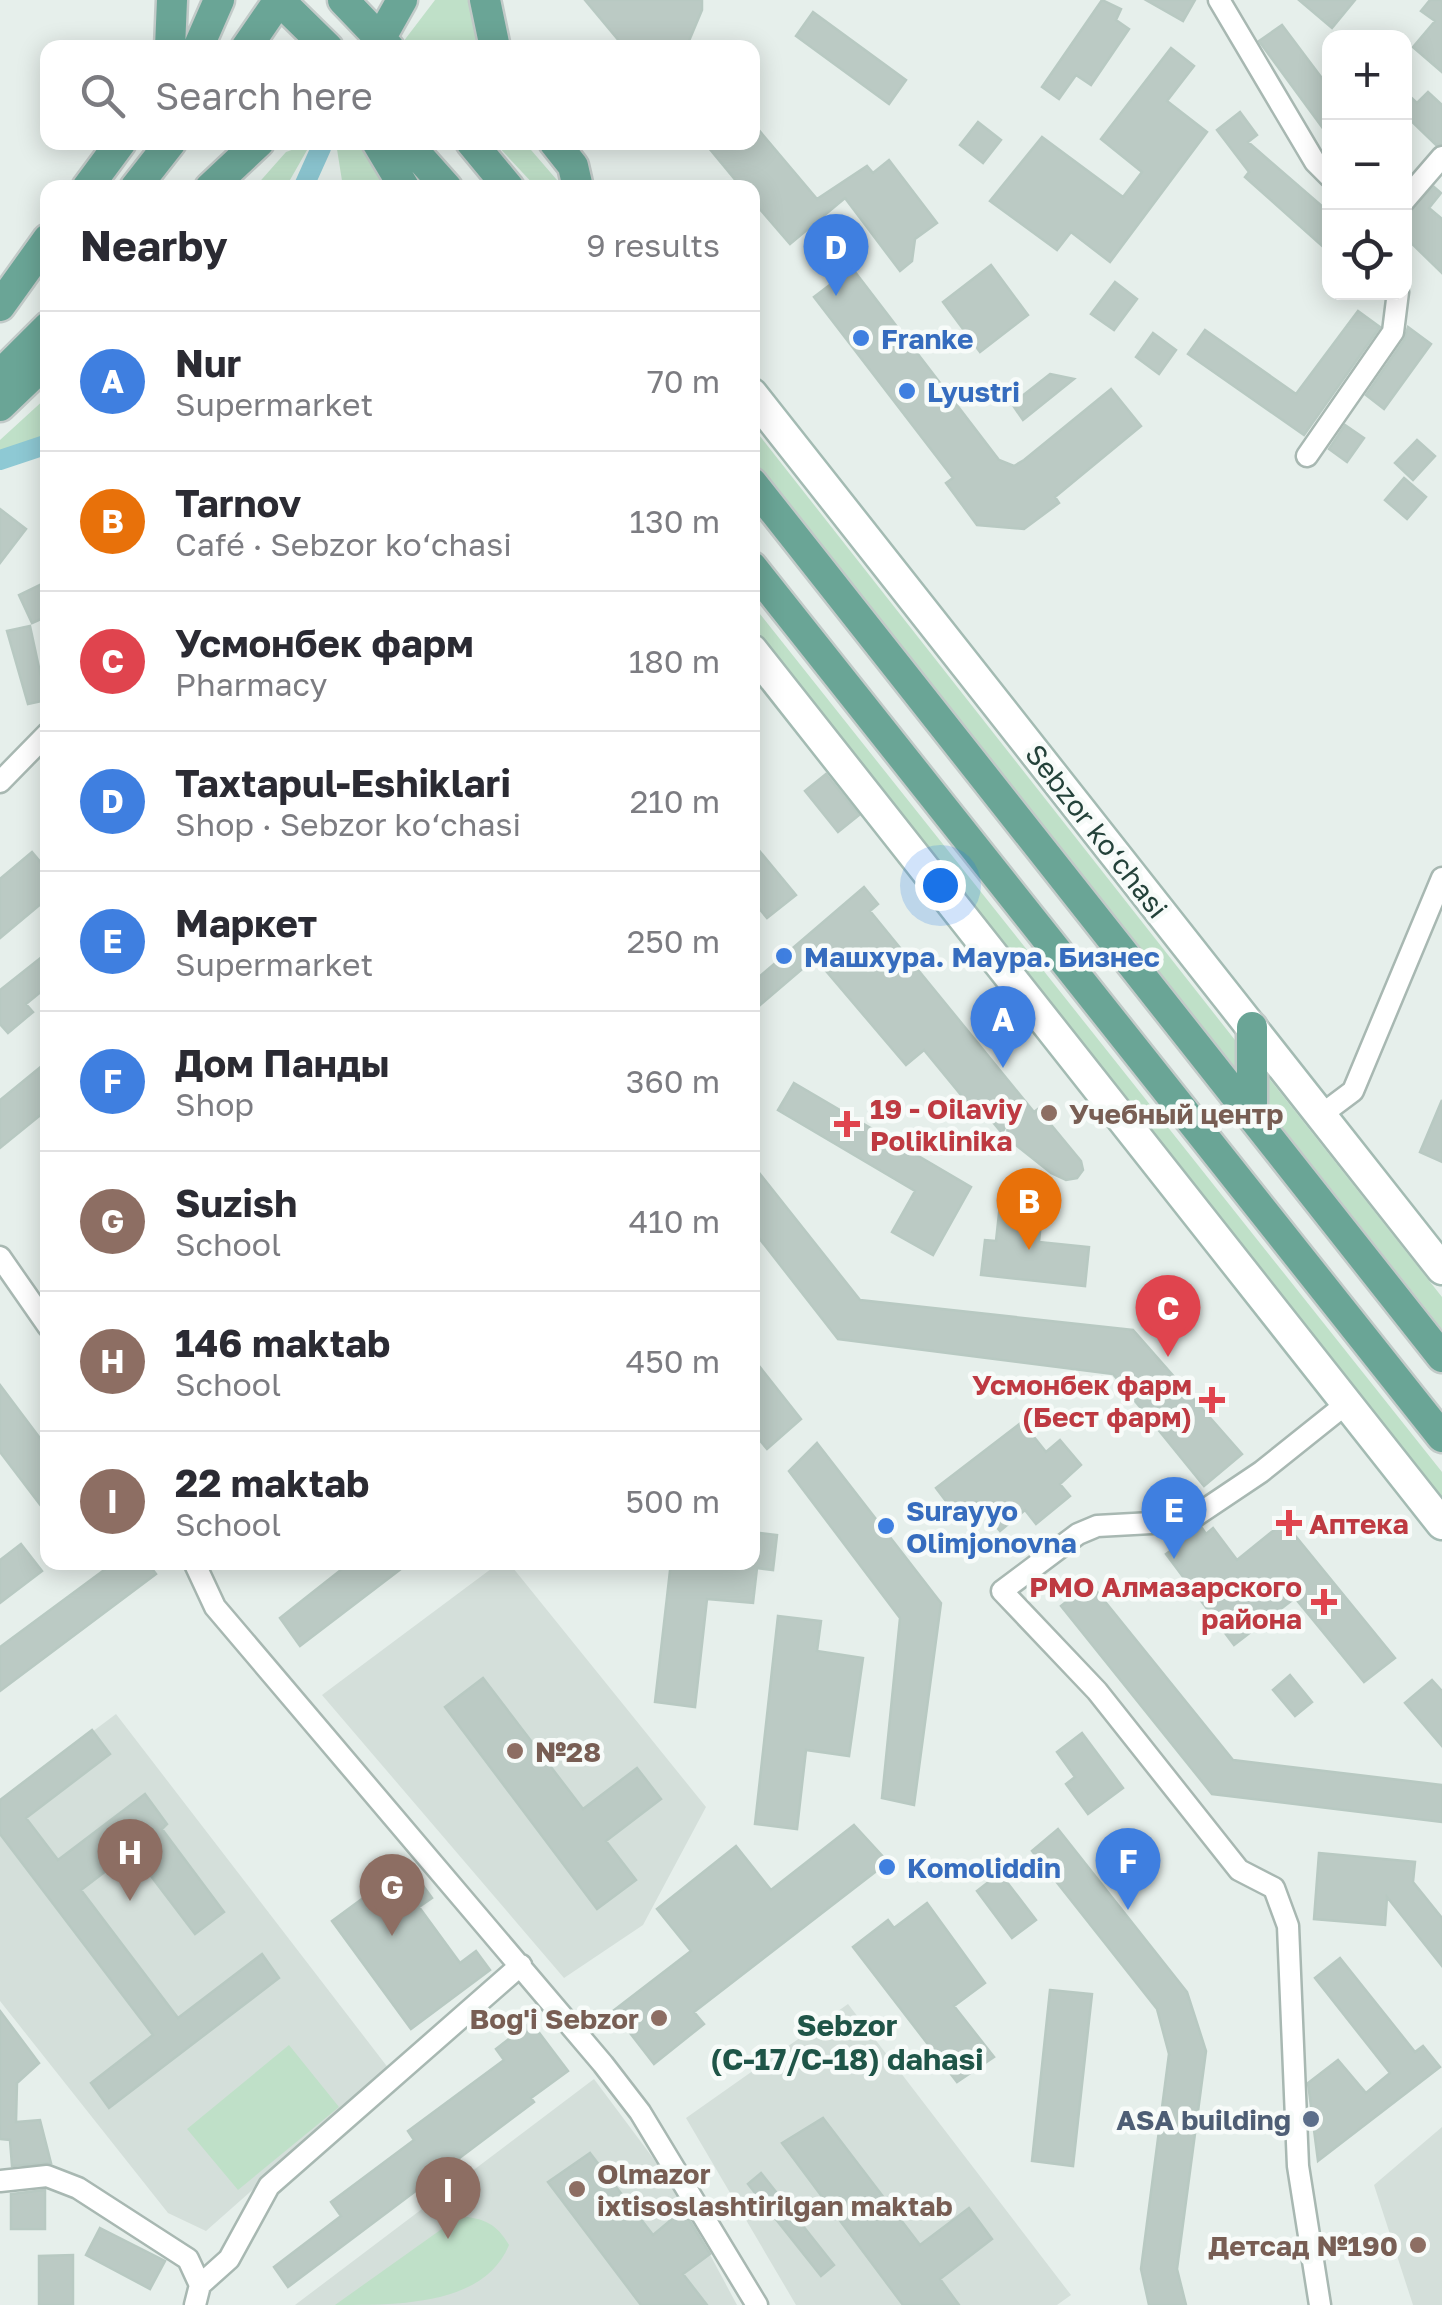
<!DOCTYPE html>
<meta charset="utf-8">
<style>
:root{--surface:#fff;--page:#f7f7f7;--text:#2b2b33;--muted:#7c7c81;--line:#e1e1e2;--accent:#db2777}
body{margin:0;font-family:"Golos Text",sans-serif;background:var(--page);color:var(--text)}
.controls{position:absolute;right:30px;top:30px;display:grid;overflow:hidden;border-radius:20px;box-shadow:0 5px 25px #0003}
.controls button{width:90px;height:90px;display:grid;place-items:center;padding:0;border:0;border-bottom:2px solid var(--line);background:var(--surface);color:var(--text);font:50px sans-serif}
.you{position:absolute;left:940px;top:885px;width:35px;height:35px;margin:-25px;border:8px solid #fff;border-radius:50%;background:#1a73e8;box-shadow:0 0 0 15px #1a73e833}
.badge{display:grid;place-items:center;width:65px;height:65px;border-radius:50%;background:var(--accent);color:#fff;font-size:32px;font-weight:700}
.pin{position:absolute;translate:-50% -82px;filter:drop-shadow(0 2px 5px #0008)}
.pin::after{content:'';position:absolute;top:52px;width:35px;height:30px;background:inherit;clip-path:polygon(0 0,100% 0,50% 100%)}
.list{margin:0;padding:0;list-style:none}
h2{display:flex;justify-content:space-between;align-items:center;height:130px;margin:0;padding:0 40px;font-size:42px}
h2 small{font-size:32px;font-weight:400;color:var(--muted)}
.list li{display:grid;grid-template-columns:65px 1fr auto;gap:30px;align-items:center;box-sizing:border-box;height:140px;padding:0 40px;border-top:2px solid var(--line)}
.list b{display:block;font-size:38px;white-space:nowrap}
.list p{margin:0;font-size:32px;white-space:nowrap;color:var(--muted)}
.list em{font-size:32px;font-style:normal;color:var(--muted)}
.icon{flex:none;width:55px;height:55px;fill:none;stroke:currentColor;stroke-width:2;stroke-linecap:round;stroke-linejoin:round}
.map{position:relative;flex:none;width:1442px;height:2305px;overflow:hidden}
.search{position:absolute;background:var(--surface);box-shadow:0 5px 25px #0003;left:40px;top:40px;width:720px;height:110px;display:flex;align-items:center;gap:25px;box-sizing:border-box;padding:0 35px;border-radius:20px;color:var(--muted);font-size:38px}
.panel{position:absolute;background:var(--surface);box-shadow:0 5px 25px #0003;left:40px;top:180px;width:720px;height:1390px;border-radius:20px}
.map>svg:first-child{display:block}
</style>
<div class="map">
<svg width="1442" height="2305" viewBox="0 0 1442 2305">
<rect width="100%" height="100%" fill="#e6efeb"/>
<!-- built -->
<path fill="#d4dfda" d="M499 1563H509L706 1807 643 1925 564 1978 322 1695Z
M116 1714 389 2069 206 2231 168 2213 0 2001V1801Z
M848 2004 1071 2295 1057 2305H796L686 2118Z
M594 2079 703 2225 700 2236 737 2305H295Z
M1442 2127V2305H1413L1374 2185Z"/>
<!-- green -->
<path fill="#bfe0c8" d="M435 0H471L479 47H409L403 42Z
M311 143 286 187H255L286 152Z
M336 143H357L390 187H343Z
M495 143H525L563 187H536Z
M47 397V439L0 456V440Z
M752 426 1242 1049V1078L753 460Z
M752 604 1442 1472V1497L753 625Z
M1264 1072 1442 1297V1329L1263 1103Z
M289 2045 339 2107 238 2190 187 2129Z
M460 2216C485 2219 496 2223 509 2245 484 2305 402 2305 335 2305Z"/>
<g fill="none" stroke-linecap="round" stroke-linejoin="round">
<!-- canal -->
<path stroke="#8ec9d4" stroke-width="20" d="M303 188 321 148
M0 460 48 444"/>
</g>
<!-- building -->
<path fill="#bbcac4" stroke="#b8c9c2" stroke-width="2.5" d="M585 0H702V10L686 48H625Z
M1102 0 1121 9 1116 20 1129 29 1091 85 1076 75 1059 99 1042 87Z
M1146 0H1195L1183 21Z
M1299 0H1355L1332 28Z
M1430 0H1442V72L1413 47 1435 21 1421 11Z
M813 12 906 80 889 104 796 36Z
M1282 25 1330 89V138L1259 41Z
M1171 48 1194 66 1167 101 1207 132 1110 262 1071 232 1057 250 990 201 1042 137 1123 197 1142 172 1101 139Z
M1404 91 1417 103 1428 92 1442 105V144L1436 145 1404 114Z
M1240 112 1257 135 1248 142 1330 213V253L1245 177 1249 172 1217 130Z
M752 122 817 199 867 166 873 173 889 160 937 223 915 239 912 261 900 271 845 198 790 244 752 200V188H742L704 142H752Z
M978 122 1001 140 983 163 960 145Z
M1434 187 1441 193 1429 208 1442 219V273L1404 236V214Z
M991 265 1028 315 980 352 943 302Z
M852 268 999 460 1014 466 1024 460 1111 389 1141 426 1055 497 1059 503 1024 529 977 525 946 483 953 478 814 297Z
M1115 282 1137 299 1114 330 1091 314Z
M1358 311 1380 327 1304 435 1188 354 1205 330 1296 394Z
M1408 327 1431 344 1384 409 1366 395 1404 340Z
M1153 333 1176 350 1159 374 1136 357Z
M1050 374 1074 379 1023 420 1012 404Z
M1345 425 1364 438 1347 462 1329 449Z
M1417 440 1435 456 1413 480 1395 463Z
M1404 478 1426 497 1407 519 1385 500Z
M0 509 26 529 0 563Z
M48 581V616L32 623 19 595Z
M30 626 46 700 28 704 7 631Z
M826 774 859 815 838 832 805 791Z
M752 842 796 895 767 918 752 900Z
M32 852 48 871V898L0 938V879Z
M864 887 878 904 870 911 1034 1112 1038 1109 1081 1161 1083 1170 1077 1178 1066 1180 1051 1173 1007 1138 1008 1122 1002 1133 986 1114 980 1118 924 1050 906 1065 815 958 752 1012V983Z
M48 952V986L26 1004 33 1012 8 1033 0 1024V990Z
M48 1061V1109L0 1148V1100Z
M794 1083 971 1187 933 1255 892 1232 915 1191 778 1110Z
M1442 1100V1162L1420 1152Z
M752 1164 860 1300 1133 1330 1242 1454 1204 1486 1113 1374 838 1339 752 1229Z
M1002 1186 1023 1199 1022 1210 1042 1212 1039 1242 1089 1247 1085 1286 981 1275 985 1240 996 1241Z
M752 1357 801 1419 767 1449 752 1431Z
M0 1385 48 1449V1515L0 1452Z
M1022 1422 1046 1452 1060 1440 1081 1465 1060 1484 1070 1496 1036 1524 1025 1510 1000 1531 976 1502 958 1517 936 1488Z
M817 1443 941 1603 914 1805 882 1798 900 1618 789 1471Z
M1284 1522 1395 1658 1364 1682 1295 1598 1234 1645 1166 1554 1202 1528 1206 1534 1213 1528 1237 1560Z
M752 1532 777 1535 773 1570 757 1568 753 1603 707 1599 695 1707 655 1702 671 1562H752Z
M21 1544 42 1571 0 1603V1560Z
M115 1562H147L156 1574 0 1691V1647Z
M351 1562H410L300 1646 280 1618Z
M1090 1583 1233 1760 1442 1785V1822L1212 1794 1061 1606Z
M778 1616 821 1621 817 1651 863 1658 849 1756 806 1750 797 1829 755 1824Z
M1290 1675 1312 1702 1295 1716 1273 1690Z
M483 1678 583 1809 637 1768 661 1799 606 1841 636 1880 597 1909 445 1707Z
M1432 1680 1442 1691V1746L1405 1703Z
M92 1730 110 1754 26 1818 58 1860 145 1794 167 1824 162 1829 224 1912 195 1934 132 1851 81 1890 178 2018 262 1954 279 1978 109 2108 91 2083 153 2035 0 1834V1800Z
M1082 1733 1123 1788 1088 1814 1066 1784 1075 1777 1057 1752Z
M854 1825 888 1862 694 2012 704 2024 654 2064 613 2011 691 1951 657 1909 736 1846 771 1890Z
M1058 1829 1187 1992 1206 2051 1177 2269 1186 2305H1149L1141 2269 1169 2054 1157 2009 1032 1851Z
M1319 1853 1415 1862 1413 1882 1442 1918V1966L1387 1897 1385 1925 1314 1919Z
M408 1865 432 1898 419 1907 460 1963 476 1951 490 1970 411 2029 332 1921Z
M1000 1873 1036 1920 1012 1938 977 1891Z
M927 1903 985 1983 954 2006 994 2057 957 2082 853 1947 888 1920 894 1928Z
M1340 1958 1415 2052 1423 2046 1440 2067 1318 2161 1308 2083 1338 2060 1366 2093 1390 2073 1315 1978Z
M1050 1990 1092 1994 1073 2166 1032 2161Z
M0 2011 39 2063 17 2083 16 2122 40 2120 51 2163 12 2166 10 2140 0 2139Z
M531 2022 568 2071 531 2098 534 2102 288 2287 274 2267 341 2216 331 2202 414 2140 408 2131 504 2060 496 2049Z
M823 2118 920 2245 969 2208 992 2239 940 2279 959 2305H903L782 2143Z
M590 2153 653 2235 683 2210 710 2254 683 2274 707 2305H641L548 2182Z
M761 2173 834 2265 821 2276 748 2184Z
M45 2190V2229H11V2194Z
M100 2228 165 2261 150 2289 86 2255Z
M73 2255V2305H39V2256Z"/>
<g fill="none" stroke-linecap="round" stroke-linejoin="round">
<defs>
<path id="street" d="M1219 0 1315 162 1330 177
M1404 201 1442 157
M1307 456 1393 332 1398 292
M0 782 48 733
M1321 1115 1353 1091 1442 878
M0 1257 48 1326
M194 1562 215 1607 603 2064 640 2112 757 2305
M0 2181 47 2176 78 2188 188 2259 200 2285 195 2305
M200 2285 229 2259 269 2186 521 1965
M1320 2305 1298 2166 1288 1926 1274 1888 1239 1870 1097 1691 1002 1591 1078 1534 1097 1526 1188 1521 1261 1472 1346 1404"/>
<path id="secondary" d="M752 394 1442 1269
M752 650 1442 1524"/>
<path id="primary" d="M279 0 328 48
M343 0 389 48
M485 0 495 48
M170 48 172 0
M198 48 219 0
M246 48 279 0
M375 48 402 0
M377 142 404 187
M406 142 447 188
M471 142 509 188
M554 142 573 166 578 188
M87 188 121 142
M135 188 171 142
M210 188 259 142
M0 306 48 239
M0 375 48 327
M0 406 48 360
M752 483 1442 1357
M752 567 1442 1437
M1252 1027V1113"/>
</defs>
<!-- street casing -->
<use href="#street" stroke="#a8b8b2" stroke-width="25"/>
<!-- secondary casing -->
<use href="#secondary" stroke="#a4bbb3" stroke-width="35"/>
<!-- primary casing -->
<use href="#primary" stroke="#c2cac8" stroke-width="35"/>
<!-- street -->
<use href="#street" stroke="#fff" stroke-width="20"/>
<!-- secondary -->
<use href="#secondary" stroke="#fff" stroke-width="30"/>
<!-- primary -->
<use href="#primary" stroke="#6aa596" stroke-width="30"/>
</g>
<!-- markers -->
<g fill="#3f7fe0" stroke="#f7fbf9" stroke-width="4">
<circle cx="861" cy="338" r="10"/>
<circle cx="907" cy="391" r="10"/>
<circle cx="784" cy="956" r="10"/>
<circle cx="886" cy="1526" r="10"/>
<circle cx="887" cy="1867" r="10"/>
</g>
<g fill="#8d6e63" stroke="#f7fbf9" stroke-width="4">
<circle cx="1049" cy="1113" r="10"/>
<circle cx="515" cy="1751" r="10"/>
<circle cx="659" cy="2018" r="10"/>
<circle cx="577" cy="2189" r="10"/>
<circle cx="1418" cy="2245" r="10"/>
</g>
<g fill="#e0444e" stroke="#f7fbf9" stroke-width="4">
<path d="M842 1109h10v10h10v10h-10v10h-10v-10h-10v-10h10z"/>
<path d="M1207 1385h10v10h10v10h-10v10h-10v-10h-10v-10h10z"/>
<path d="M1284 1508h10v10h10v10h-10v10h-10v-10h-10v-10h10z"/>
<path d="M1319 1587h10v10h10v10h-10v10h-10v-10h-10v-10h10z"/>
</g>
<circle fill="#5c6f8a" stroke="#f7fbf9" stroke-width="4" cx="1311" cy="2119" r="10"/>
<g text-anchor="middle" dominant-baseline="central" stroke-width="9" stroke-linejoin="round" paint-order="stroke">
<!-- shop labels -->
<g font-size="28" font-weight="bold" fill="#366cbe" stroke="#f7fbf9" text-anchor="start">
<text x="881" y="338">Franke</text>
<text x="927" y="391">Lyustri</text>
<text x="804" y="956">Машхура. Маура. Бизнес</text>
<text x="906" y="1510">Surayyo<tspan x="906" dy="32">Olimjonovna</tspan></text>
<text x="907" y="1867">Komoliddin</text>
</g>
<!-- street labels -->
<g font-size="28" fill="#24423a" stroke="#f7fbf9">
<text transform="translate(1097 831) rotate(52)">Sebzor ko‘chasi</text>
</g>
<!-- health labels -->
<g font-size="28" font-weight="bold" fill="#be3a42" stroke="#f7fbf9" text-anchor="start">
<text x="870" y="1108">19 - Oilaviy<tspan x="870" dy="32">Poliklinika</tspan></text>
<text x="1192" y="1384" text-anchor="end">Усмонбек фарм<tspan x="1192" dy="32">(Бест фарм)</tspan></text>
<text x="1309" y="1523">Аптека</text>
<text x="1302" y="1586" text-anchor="end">РМО Алмазарского<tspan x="1302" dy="32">района</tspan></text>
</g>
<!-- education labels -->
<g font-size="28" font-weight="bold" fill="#785e54" stroke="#f7fbf9" text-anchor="start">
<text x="1069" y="1113">Учебный центр</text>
<text x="535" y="1751">№28</text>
<text x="639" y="2018" text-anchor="end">Bog'i Sebzor</text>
<text x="597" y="2173">Olmazor<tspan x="597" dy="32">ixtisoslashtirilgan maktab</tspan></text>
<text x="1398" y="2245" text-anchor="end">Детсад №190</text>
</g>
<!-- service labels -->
<g font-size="28" font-weight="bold" fill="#4e5e75" stroke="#f7fbf9" text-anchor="end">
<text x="1291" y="2119">ASA building</text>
</g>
<!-- neighbourhood labels -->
<g font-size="30" font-weight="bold" fill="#1f5548" stroke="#f7fbf9">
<text x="847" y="2025">Sebzor<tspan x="847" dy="34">(C-17/C-18) dahasi</tspan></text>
</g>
</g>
</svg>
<div class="controls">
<button>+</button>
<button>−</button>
<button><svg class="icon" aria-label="locate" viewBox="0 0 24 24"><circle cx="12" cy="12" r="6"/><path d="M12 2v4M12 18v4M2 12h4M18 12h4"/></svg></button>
</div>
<div class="you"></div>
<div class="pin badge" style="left:1003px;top:1068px;background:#3f7fe0">A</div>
<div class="pin badge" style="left:1029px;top:1250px;background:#e8710a">B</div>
<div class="pin badge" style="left:1168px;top:1357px;background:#e0444e">C</div>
<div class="pin badge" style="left:836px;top:296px;background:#3f7fe0">D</div>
<div class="pin badge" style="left:1174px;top:1559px;background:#3f7fe0">E</div>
<div class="pin badge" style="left:1128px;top:1910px;background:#3f7fe0">F</div>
<div class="pin badge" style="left:392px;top:1936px;background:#8d6e63">G</div>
<div class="pin badge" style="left:130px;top:1901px;background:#8d6e63">H</div>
<div class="pin badge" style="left:448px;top:2239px;background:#8d6e63">I</div>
<div class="search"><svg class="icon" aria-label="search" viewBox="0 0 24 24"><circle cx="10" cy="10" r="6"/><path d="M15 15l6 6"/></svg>Search here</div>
<section class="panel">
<h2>Nearby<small>9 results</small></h2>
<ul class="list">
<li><span class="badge" style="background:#3f7fe0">A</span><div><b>Nur</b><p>Supermarket</p></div><em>70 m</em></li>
<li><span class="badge" style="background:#e8710a">B</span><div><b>Tarnov</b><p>Café · Sebzor ko‘chasi</p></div><em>130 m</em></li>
<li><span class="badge" style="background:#e0444e">C</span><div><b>Усмонбек фарм</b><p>Pharmacy</p></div><em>180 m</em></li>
<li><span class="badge" style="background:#3f7fe0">D</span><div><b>Taxtapul-Eshiklari</b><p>Shop · Sebzor ko‘chasi</p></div><em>210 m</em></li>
<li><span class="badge" style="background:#3f7fe0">E</span><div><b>Маркет</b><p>Supermarket</p></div><em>250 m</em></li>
<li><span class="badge" style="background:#3f7fe0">F</span><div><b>Дом Панды</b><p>Shop</p></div><em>360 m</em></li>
<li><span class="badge" style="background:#8d6e63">G</span><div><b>Suzish</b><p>School</p></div><em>410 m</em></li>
<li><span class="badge" style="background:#8d6e63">H</span><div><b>146 maktab</b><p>School</p></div><em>450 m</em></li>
<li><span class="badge" style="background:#8d6e63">I</span><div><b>22 maktab</b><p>School</p></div><em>500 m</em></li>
</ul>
</section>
</div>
